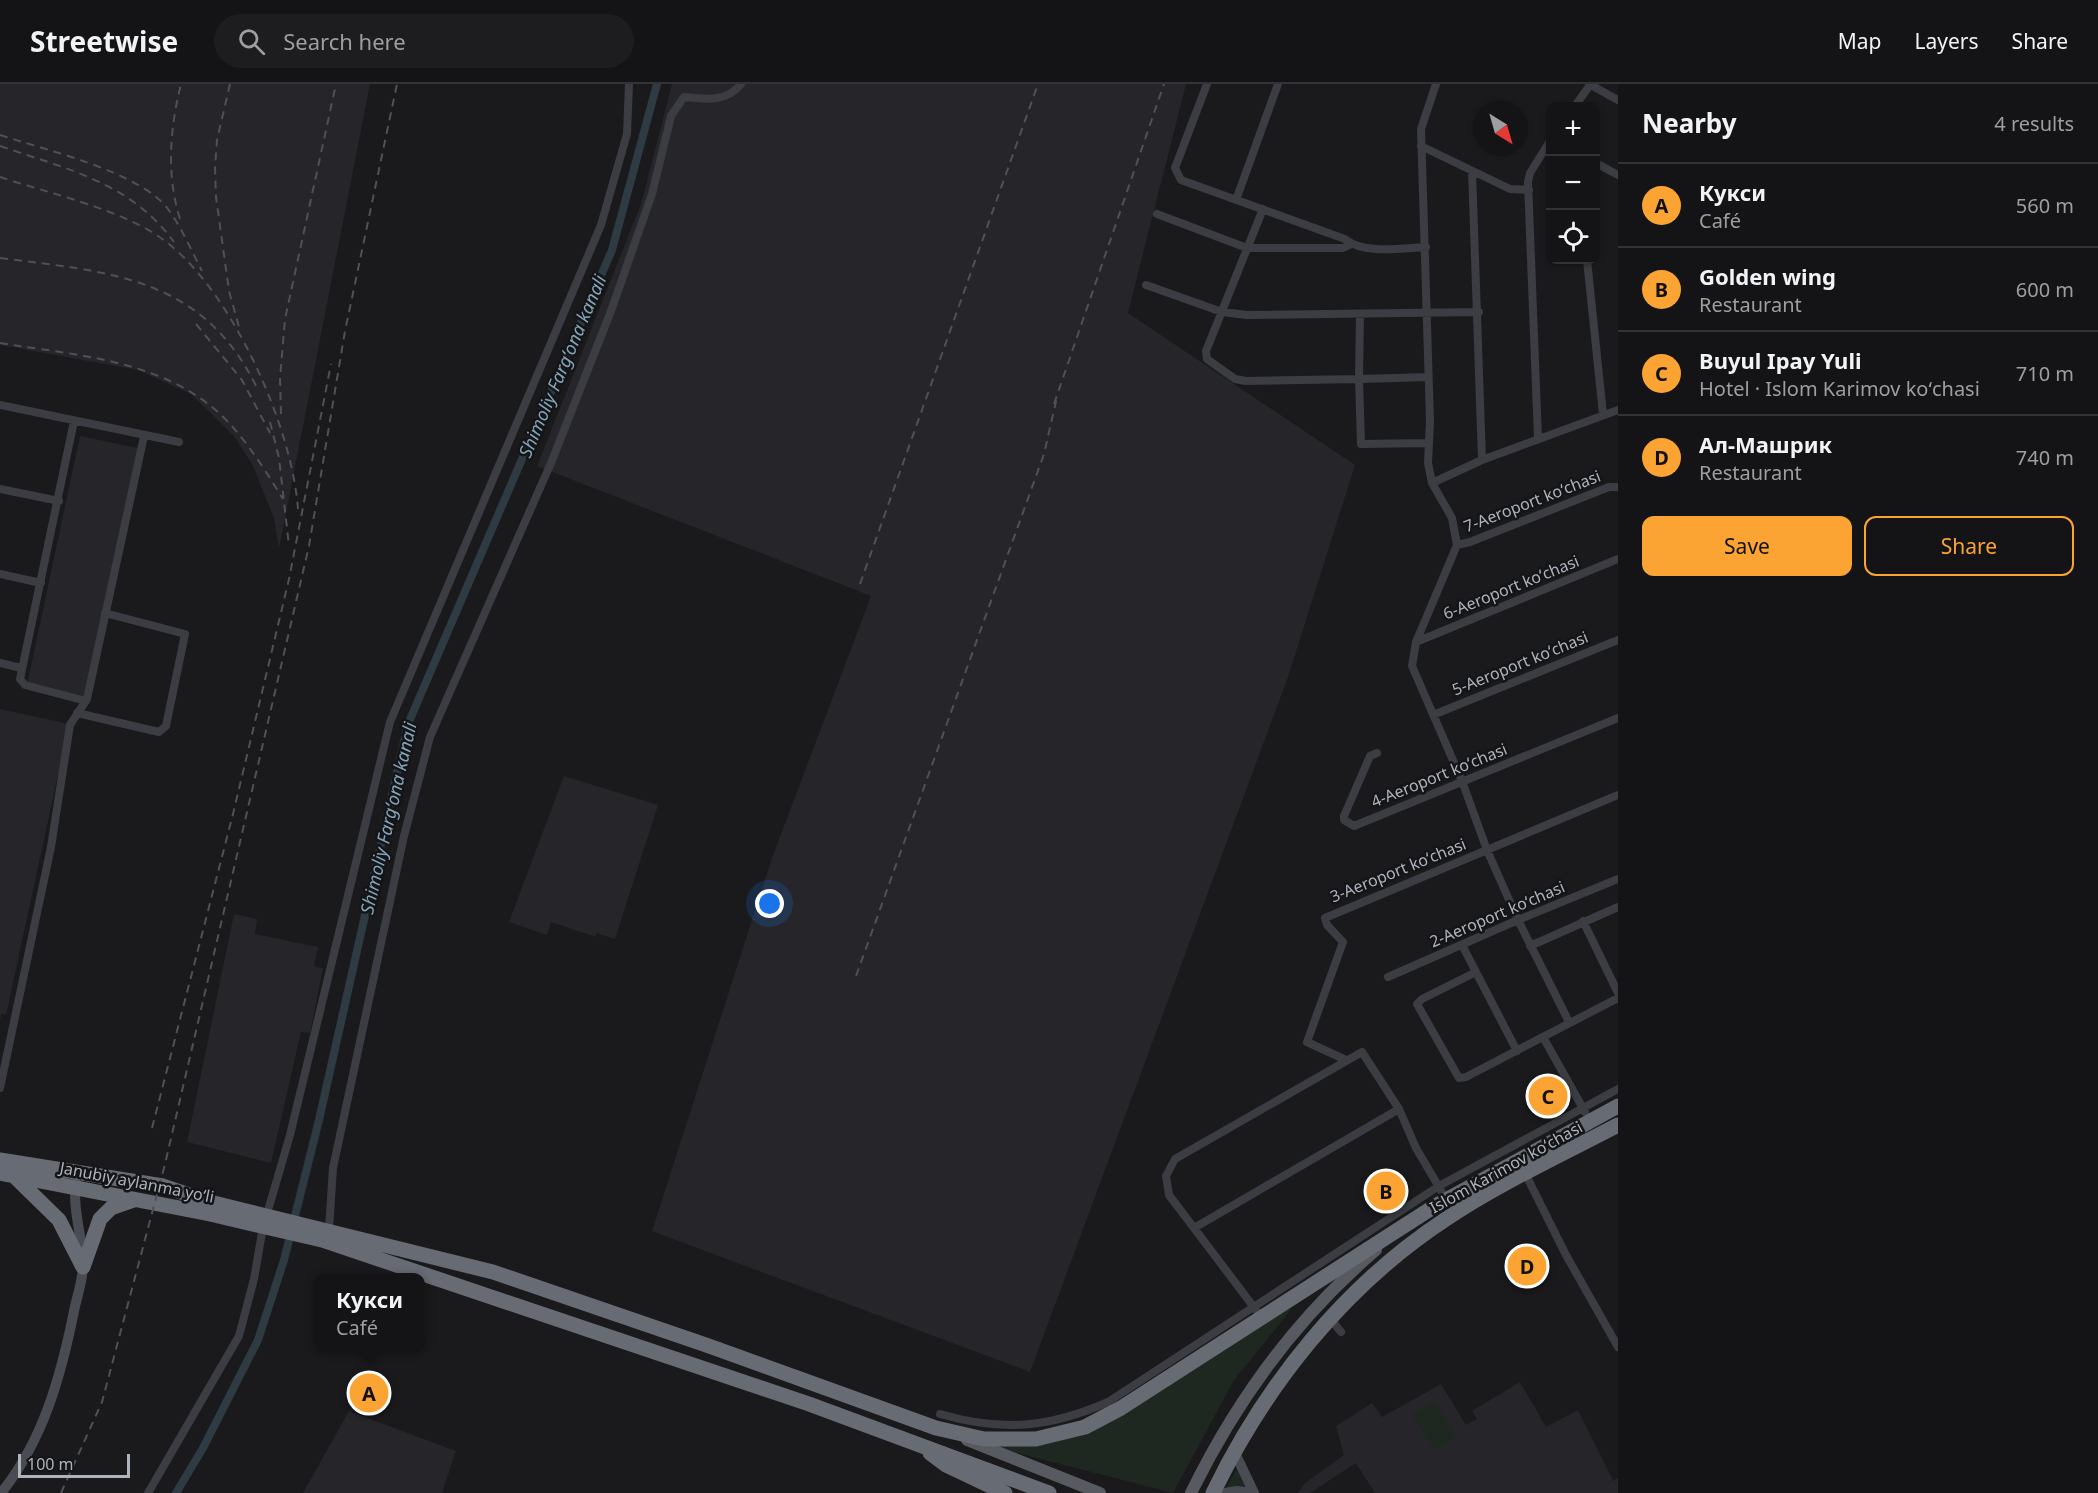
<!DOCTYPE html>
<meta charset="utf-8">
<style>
:root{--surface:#141416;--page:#1d1d1f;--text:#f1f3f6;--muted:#9d9ea1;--line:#333335;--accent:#fba434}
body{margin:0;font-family:"Noto Sans",sans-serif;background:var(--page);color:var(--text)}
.controls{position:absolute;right:18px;top:18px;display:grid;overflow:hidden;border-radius:12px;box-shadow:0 2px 4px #0004}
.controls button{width:54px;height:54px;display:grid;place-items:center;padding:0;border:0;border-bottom:2px solid var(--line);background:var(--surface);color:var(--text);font:30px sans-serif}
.compass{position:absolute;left:1474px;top:18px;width:54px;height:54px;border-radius:50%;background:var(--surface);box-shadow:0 2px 4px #0004;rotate:143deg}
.scale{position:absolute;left:18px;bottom:15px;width:112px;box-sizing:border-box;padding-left:6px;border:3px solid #acb3bd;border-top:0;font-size:16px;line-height:21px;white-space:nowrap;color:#acb3bd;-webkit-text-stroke:4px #151518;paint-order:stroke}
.you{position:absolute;left:770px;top:820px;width:21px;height:21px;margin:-15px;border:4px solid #fff;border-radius:50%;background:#1a73e8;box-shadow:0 0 0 9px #1a73e833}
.badge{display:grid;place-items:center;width:39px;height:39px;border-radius:50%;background:var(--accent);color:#111;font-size:20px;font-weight:700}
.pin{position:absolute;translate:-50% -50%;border:3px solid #fff;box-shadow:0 2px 6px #0006}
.popup{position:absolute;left:314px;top:1189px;width:111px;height:78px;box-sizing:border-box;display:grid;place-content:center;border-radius:12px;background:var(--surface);filter:drop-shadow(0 2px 4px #0005);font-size:20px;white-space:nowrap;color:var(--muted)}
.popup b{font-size:22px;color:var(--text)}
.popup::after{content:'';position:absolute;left:50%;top:100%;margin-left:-12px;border:12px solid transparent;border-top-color:var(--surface)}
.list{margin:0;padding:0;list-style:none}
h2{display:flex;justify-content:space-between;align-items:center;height:78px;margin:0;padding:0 24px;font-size:26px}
h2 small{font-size:20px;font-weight:400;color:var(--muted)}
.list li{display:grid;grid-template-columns:39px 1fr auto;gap:18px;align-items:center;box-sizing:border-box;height:84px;padding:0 24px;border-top:2px solid var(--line)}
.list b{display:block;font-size:22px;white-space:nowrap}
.list p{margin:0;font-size:20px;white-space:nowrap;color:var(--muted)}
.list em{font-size:20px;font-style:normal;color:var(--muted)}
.actions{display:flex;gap:12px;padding:18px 24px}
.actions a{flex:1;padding:14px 0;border:2px solid var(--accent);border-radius:12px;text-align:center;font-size:21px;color:var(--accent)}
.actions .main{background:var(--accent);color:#111}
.icon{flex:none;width:33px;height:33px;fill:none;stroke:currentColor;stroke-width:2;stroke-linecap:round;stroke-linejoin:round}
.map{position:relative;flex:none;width:1618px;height:1409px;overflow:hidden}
header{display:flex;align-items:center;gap:36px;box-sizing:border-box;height:84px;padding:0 30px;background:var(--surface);border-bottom:2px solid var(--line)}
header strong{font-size:28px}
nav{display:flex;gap:33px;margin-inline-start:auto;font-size:21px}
.search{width:420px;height:54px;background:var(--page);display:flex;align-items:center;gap:15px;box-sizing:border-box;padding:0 21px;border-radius:33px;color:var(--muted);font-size:22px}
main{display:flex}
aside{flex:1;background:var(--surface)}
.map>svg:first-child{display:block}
</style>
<header>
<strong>Streetwise</strong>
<div class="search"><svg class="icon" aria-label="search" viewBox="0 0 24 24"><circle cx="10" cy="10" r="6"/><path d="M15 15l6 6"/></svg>Search here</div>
<nav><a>Map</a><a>Layers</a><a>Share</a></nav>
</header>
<main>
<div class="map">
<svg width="1618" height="1409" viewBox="0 0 1618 1409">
<rect width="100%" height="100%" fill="#1a1a1d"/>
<!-- built -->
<path fill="#26262a" d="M0 0H370L279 465 274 434 252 380 234 352 191 310 138 286 0 261Z
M672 0H1186L1128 229 1355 381 1288 593 1030 1288 652 1147 772 774 871 512 537 382 641 120Z
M80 352 138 364 84 613 27 601Z
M0 625 69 640 6 931 1 930 0 937Z
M564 692 658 721 615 855 596 849V853L551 838 547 851 509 838Z
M234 830 257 835 255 850 318 863 314 882 323 884 310 949 301 948 271 1079 187 1058Z
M1520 1298 1546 1343 1578 1326 1613 1396 1604 1401 1618 1394V1409H1375L1356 1379 1310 1409H1298L1305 1399 1344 1371 1336 1342 1372 1319 1382 1333 1441 1300 1466 1341 1477 1335 1472 1327Z
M349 1327 456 1367 442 1409H303Z"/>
<!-- green -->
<path fill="#1f2820" d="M1288 1222 1290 1227 1234 1296 1173 1409 991 1362 1045 1361 1087 1349Z
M1434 1317 1456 1353 1435 1366 1412 1331Z
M1237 1385 1249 1406 1226 1404Z"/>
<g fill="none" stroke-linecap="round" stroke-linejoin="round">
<!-- canal -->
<path stroke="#2f3b42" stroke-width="8" d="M176 1409 203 1364 258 1256 284 1176 319 1036 408 640 612 166 657 0"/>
<!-- street -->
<path stroke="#3b3d42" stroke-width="8" d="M1207 0 1175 84 1181 96 1345 155C1364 171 1403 164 1426 163
M1436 0 1421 45 1430 337 1428 379 1432 399 1452 434 1457 461 1416 558 1412 582 1462 697 1487 766 1518 836 1569 938
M1589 0 1618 16
M1575 22 1590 1
M1421 62 1510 105 1529 106
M1596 79 1618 91
M1472 87 1482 376
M1236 116 1278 0
M1263 125 1206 267 1207 275 1235 295 1246 297 1359 295 1361 360 1428 359
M1157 130 1247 164H1343L1351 160
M1587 176 1603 330
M1146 201 1222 228 1247 231 1479 228
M1360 231 1359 295 1428 293
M0 321 179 358
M74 337 20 595 25 601 86 617
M1538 354 1528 98 1530 89 1550 57
M1432 399 1482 376 1618 326
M0 405 59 417
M1457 461 1470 458 1609 403H1618
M0 490 41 499
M1416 558 1618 475
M0 579 21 584
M77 629 159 648 166 642 185 550 105 529
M1433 631 1618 556
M1377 669 1370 672 1344 732V736L1354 742 1618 634
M1583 837 1618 909
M1462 861 1517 967
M1530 862 1618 823
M1476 888 1422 915 1417 920 1459 994 1466 993 1618 914
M1388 893 1518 836 1618 795
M1543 953 1585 1028
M1346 976 1307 958 1343 858 1327 841 1325 834 1618 711
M0 1004 51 763 70 641 87 615 144 352
M1524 1087 1566 1171 1618 1263
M267 1130 290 1051 390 638 601 141 627 50 629 0
M1194 1144 1399 1025
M329 1145 333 1084 404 752 430 653 551 379 611 227 652 110 671 32 684 13C705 15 726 19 741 0
M1256 1226 1169 1111 1166 1092 1175 1075 1362 968 1399 1025 1416 1064 1446 1115
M1330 1234 1341 1248
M940 1330C1002 1348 1049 1344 1108 1318L1439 1102 1618 1005
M148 1409 239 1252 254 1195 263 1143"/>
<!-- secondary -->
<path stroke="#494c52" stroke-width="10" d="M1234 1367 1254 1409
M1 1409C43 1357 61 1292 74 1227 77 1212 83 1196 83 1181 83 1155 72 1125 76 1099
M1225 1409 1237 1407 1252 1409"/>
<!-- primary -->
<path stroke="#575a61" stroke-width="12" d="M967 1356 1100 1409
M1191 1409C1237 1315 1296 1234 1376 1166"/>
<!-- highway -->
<path stroke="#676b73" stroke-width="15" d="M0 1076 163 1102 210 1118 493 1188 709 1262 936 1344 984 1355H1036L1085 1343 1121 1324 1435 1122 1618 1022
M0 1089 210 1130 322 1156 809 1320 1049 1409
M14 1092 59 1136 83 1183
M83 1183 100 1135 111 1124 134 1116
M930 1369 946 1381 1005 1409
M1213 1409C1266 1300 1344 1202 1446 1135 1500 1099 1561 1071 1618 1041"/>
<!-- rail -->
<path stroke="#4e5157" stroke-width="2" stroke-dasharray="8 6" stroke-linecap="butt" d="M230 0 217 56 215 83 216 113 229 207 239 243
M0 51C46 66 140 88 168 125 182 144 191 166 202 187
M0 62C66 85 130 98 174 158
M0 93C48 109 116 124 158 152 229 199 292 341 298 425
M180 135C166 91 170 44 181 0
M0 174C108 188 202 192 256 302
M196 240 242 296 270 349
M0 259C80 272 171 276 230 340 250 362 267 389 283 415
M1054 320 1164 0
M281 330 280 295 285 235 336 0
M270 338 279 374 289 462
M860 500 1038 0
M856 892 1044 370 1057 313
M152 1044 233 730 289 495 331 280
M61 1409 102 1318 165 1080 309 462 345 247 397 0"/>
</g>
<g text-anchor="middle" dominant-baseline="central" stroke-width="5" stroke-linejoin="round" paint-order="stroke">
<!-- street labels -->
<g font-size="16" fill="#acb3bd" stroke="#151518">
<text transform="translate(1532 417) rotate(-21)">7-Aeroport koʻchasi</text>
<text transform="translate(1511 503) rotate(-22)">6-Aeroport koʻchasi</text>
<text transform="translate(1520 579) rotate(-22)">5-Aeroport koʻchasi</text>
<text transform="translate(1439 691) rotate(-22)">4-Aeroport koʻchasi</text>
<text transform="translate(1398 786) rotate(-22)">3-Aeroport koʻchasi</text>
<text transform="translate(1497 830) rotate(-23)">2-Aeroport koʻchasi</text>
<text transform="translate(1506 1083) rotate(-29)">Islom Karimov koʻchasi</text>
<text transform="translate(137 1098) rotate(11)">Janubiy aylanma yoʻli</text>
</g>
<!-- water labels -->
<g font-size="18" font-style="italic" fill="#82a5b8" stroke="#151518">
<text transform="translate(562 282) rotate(-67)">Shimoliy Fargʻona kanali</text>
<text transform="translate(388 734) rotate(-77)">Shimoliy Fargʻona kanali</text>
</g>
</g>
</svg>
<div class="controls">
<button>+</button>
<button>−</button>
<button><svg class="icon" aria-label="locate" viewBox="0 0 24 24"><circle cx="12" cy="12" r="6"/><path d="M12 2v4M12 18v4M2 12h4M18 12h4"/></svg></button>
</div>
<svg class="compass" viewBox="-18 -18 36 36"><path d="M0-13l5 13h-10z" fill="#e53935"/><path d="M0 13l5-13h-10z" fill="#9d9ea1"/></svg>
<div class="scale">100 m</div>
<div class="you"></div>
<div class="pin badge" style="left:369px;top:1309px">A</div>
<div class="popup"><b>Кукси</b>Café</div>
<div class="pin badge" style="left:1386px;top:1107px">B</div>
<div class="pin badge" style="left:1548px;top:1012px">C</div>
<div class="pin badge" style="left:1527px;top:1182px">D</div>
</div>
<aside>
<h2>Nearby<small>4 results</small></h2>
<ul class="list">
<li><span class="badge">A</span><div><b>Кукси</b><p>Café</p></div><em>560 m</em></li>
<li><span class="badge">B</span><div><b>Golden wing</b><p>Restaurant</p></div><em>600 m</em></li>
<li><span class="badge">C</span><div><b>Buyul Ipay Yuli</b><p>Hotel · Islom Karimov koʻchasi</p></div><em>710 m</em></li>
<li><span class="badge">D</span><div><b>Ал-Машрик</b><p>Restaurant</p></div><em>740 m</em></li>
</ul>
<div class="actions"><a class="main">Save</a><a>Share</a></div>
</aside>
</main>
